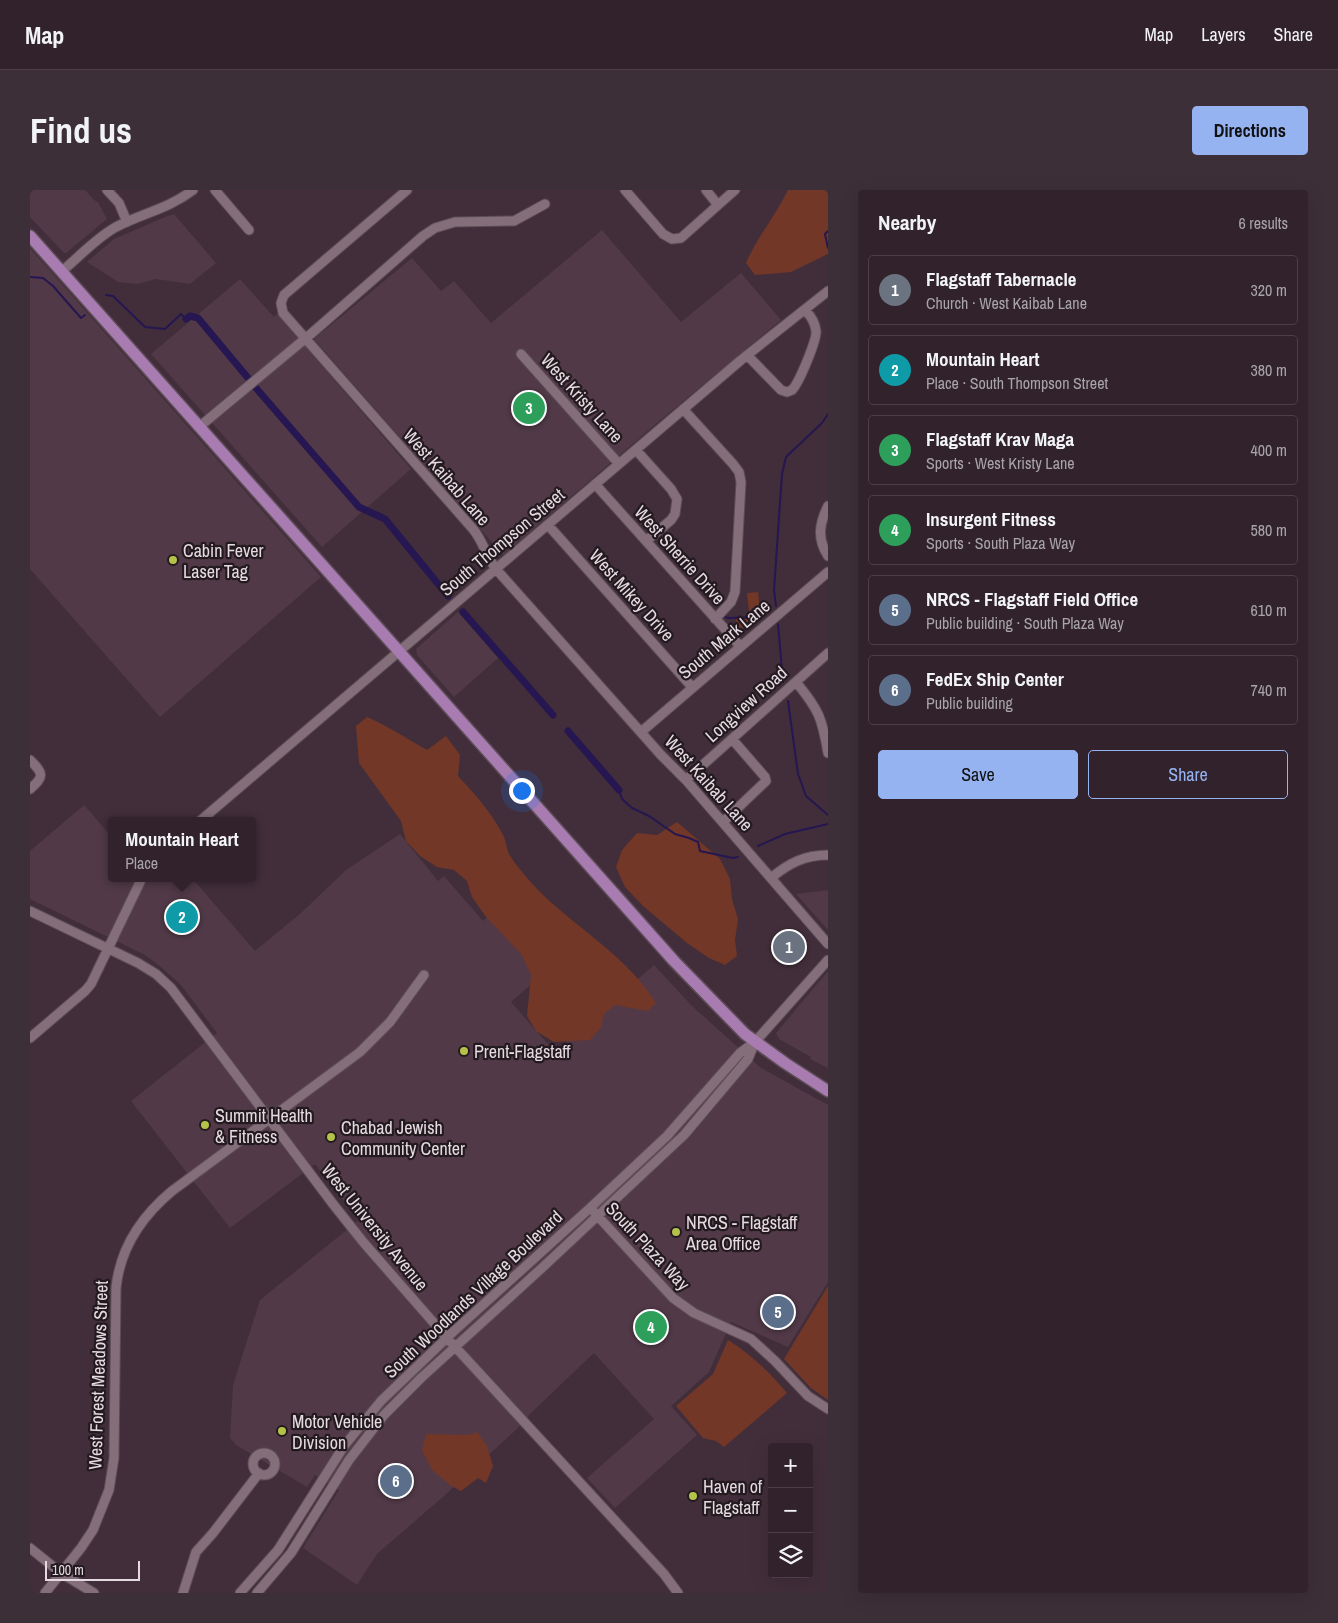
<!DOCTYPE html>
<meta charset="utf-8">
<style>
:root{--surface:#31222c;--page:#3d2f38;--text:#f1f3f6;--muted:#a8a4a9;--line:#4c3f48;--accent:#95b2f1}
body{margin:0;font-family:"Archivo Narrow",sans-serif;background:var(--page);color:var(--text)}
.controls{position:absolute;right:15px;bottom:15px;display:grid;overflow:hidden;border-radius:5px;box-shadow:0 5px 20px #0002}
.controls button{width:45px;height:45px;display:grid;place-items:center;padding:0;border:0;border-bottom:1px solid var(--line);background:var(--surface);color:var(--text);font:25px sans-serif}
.scale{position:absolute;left:15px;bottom:12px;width:95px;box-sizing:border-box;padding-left:5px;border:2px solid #e6dae0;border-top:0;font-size:14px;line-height:18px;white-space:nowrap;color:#e6dae0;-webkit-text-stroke:4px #221a1f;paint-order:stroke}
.you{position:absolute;left:491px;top:600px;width:18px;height:18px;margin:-12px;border:4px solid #fff;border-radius:50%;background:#1a73e8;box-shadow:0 0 0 8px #1a73e833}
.badge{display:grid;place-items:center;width:32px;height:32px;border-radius:50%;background:var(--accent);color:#fff;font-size:16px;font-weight:700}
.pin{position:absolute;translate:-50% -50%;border:2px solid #fff;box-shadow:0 1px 5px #0006}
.popup{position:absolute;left:78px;top:627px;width:148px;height:65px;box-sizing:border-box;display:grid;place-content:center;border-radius:5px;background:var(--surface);filter:drop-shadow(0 1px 4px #0005);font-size:16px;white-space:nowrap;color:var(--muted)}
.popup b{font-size:19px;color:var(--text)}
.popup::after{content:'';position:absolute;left:50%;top:100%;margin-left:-10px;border:10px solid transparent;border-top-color:var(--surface)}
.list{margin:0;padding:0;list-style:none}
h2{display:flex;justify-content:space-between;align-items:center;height:65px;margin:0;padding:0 20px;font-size:21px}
h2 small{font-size:16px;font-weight:400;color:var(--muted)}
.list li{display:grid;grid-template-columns:32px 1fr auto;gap:15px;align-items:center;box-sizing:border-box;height:70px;margin:0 10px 10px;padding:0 10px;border:1px solid var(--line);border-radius:5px}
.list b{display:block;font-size:19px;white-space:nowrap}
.list p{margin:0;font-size:16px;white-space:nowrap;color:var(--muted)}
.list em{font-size:16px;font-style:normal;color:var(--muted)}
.actions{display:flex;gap:10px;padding:15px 20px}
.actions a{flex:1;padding:11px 0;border:1px solid var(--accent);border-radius:5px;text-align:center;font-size:18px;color:var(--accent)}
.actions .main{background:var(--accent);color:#111}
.icon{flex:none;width:28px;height:28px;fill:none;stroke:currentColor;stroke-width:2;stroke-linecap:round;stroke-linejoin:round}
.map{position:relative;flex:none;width:798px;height:1403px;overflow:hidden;border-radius:5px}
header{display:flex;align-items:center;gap:30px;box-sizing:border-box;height:70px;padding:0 25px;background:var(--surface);border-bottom:1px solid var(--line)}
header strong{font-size:24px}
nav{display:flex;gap:28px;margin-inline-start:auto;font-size:18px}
.intro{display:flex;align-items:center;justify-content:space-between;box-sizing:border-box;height:120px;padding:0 30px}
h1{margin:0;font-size:35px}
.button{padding:12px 22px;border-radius:5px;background:var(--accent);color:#111;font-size:18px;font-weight:700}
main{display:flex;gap:30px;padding:0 30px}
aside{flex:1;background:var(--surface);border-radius:5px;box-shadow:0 5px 20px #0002}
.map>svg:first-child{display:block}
</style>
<header>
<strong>Map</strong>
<nav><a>Map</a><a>Layers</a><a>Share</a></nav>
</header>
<div class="intro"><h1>Find us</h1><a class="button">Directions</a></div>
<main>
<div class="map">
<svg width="798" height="1403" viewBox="0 0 798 1403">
<rect width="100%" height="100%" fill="#412e3a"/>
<!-- built -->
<path fill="#513947" d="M2 0H55L64 10 68 12 77 29 36 63H34L0 27V2Z
M144 24 186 73 160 94 126 89 107 94 88 92 57 72 84 49 135 27Z
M572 40 651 132 711 83 751 130 627 233 473 365 284 149 382 68 411 101 424 91 461 133Z
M0 58 291 387 130 527 0 379Z
M210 89 244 127 247 124 381 279 292 357 121 164Z
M428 422 468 468 424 507 387 465 386 459Z
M54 615 82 647V688H162L225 761 271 723 316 680 370 644 408 691 414 686 453 731 466 720 520 778 481 812 525 862 624 775 662 816 731 878 798 915V1092L758 1157 701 1132 679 1182 641 1216 667 1245 585 1318 557 1288 624 1229 564 1163 502 1222 488 1238 414 1306 347 1364 327 1395 273 1358 309 1300 285 1285 277 1297 206 1255 200 1248 203 1195 230 1110 329 1030 285 974 200 1038 101 911 187 843 151 795 131 777 115 765 0 709V661Z
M798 700V740L766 704Z
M798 781V878L780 869 781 867 749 849 746 843Z"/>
<!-- green -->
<path fill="#733727" d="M758 0H798V64L761 82 725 85 716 73C727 47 746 25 758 0Z
M728 402 730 420 719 421 717 403Z
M706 429H718V437L707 438Z
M337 527C358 536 377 549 397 560L416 546 430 565 428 586C444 603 461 622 472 643 476 649 476 658 479 664 483 671 488 677 493 683 531 731 593 759 626 813L618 821 585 815 574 824 571 837 560 850 524 852 506 841 497 826 501 785 492 765 456 727 442 707 437 691 424 680 407 677 390 666 376 651 371 631 329 573 326 536Z
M647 632 690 669 700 689 702 709 708 729 705 750 707 766 695 775 679 768 657 753 613 716 595 697 586 677 592 660 607 643 627 645Z
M798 1096V1210L781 1198 754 1169Z
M698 1150C722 1165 739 1182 757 1203L694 1257 686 1251 673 1248 646 1216 683 1184Z
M446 1241 457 1256 463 1276 456 1293 448 1288 431 1301 420 1295 402 1280 392 1260 396 1244 436 1245 443 1244Z"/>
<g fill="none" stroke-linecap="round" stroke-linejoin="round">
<!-- stream -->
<path stroke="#261651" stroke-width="2" d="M798 41 795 44 798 58
M0 87 13 88 23 96 51 128 55 125
M76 105 83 106 115 137 135 139 151 124 156 129
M746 416 744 400 752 284 756 267 792 233 798 224
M695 427 698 428 732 427
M748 434 753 492
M758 511 768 584 776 606 798 625
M589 600 592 609 602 618 619 626 645 644 659 648 668 652 670 661 703 668 708 667
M728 656 755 644 798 634"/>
<!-- canal -->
<path stroke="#261651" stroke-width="7" d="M156 129 160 126 168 128 218 188
M226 198 329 317 355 329 418 406
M433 422 523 525
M538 541 589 600"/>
<defs>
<path id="minor" d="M77 0 89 13 97 32
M185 0 219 40
M377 0 254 105 251 113 253 123 443 339C453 351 456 366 466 379L631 565 656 590 798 754
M595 0 633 44 642 49 651 48 705 0
M676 0 688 15
M32 81C49 67 66 48 86 37 113 23 138 19 163 0
M491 164 589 274
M717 165 751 200 757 202 762 200C769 193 787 150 786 141 785 132 781 126 775 120
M653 219 703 274 709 282 711 292 705 402 701 412 685 429
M169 237 282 143 393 46 405 38 425 32 484 31 515 14
M606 260 641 299 647 309 645 324 641 330 616 351
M565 294 710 456
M798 316C789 334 787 349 798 366
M518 335 662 497
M766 492C789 520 792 528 798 563
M611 542 798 382
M0 570C13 583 15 586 0 599
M656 590 798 463
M170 631 711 170 798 101
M693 632 736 591 735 587 702 549
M741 688C759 673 775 665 798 665
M0 721 108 773 126 784 141 798 303 1014 334 1053 417 1148 634 1384 648 1403
M0 848 55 801 61 794 112 688
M564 1022 643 1108 664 1123 721 1149 745 1171 778 1206 798 1219
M223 1274a11 11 0 1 1 22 0a11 11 0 1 1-22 0Z
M0 1358 31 1383 64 1403
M15 1403 51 1358 63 1340 79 1300 84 1268 86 1098C90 1059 112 1026 142 1001L330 862 360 832 394 785
M153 1403 166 1362 183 1343 229 1283
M210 1403 248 1360 314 1256 351 1211 424 1141 560 1018 637 946 710 863 725 852 798 770
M227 1403 261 1363 319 1270 354 1225 391 1188 513 1077 654 945 718 869 725 852"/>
<path id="major" d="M0 46 644 771 715 844 755 873 798 901"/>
</defs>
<!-- minor casing -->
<use href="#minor" stroke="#5c4d56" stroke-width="11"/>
<!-- major casing -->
<use href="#major" stroke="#5c4d56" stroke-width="14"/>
<!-- minor -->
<use href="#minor" stroke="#846e7a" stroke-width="9"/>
<!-- major -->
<use href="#major" stroke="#a87bb1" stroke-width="11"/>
</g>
<!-- markers -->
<g fill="#b5c249" stroke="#221a1f" stroke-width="2">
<circle cx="143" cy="370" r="5"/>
<circle cx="434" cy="861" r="5"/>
<circle cx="175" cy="935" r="5"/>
<circle cx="301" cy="947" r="5"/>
<circle cx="646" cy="1042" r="5"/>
<circle cx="252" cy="1241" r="5"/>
<circle cx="663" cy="1306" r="5"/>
</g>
<g text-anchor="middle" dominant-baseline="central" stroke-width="4.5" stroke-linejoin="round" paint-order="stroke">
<!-- street labels -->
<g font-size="18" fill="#e6dae0" stroke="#221a1f">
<text transform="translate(552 208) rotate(48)">West Kristy Lane</text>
<text transform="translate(417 287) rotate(49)">West Kaibab Lane</text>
<text transform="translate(472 352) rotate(-40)">South Thompson Street</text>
<text transform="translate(650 365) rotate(48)">West Sherrie Drive</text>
<text transform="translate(602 405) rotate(48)">West Mikey Drive</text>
<text transform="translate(694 449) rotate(-40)">South Mark Lane</text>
<text transform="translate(716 514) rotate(-42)">Longview Road</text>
<text transform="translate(679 593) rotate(48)">West Kaibab Lane</text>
<text transform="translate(345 1037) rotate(51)">West University Avenue</text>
<text transform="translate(618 1056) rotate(47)">South Plaza Way</text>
<text transform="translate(443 1104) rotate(-43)">South Woodlands Village Boulevard</text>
<text transform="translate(68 1185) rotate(-88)">West Forest Meadows Street</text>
</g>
<!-- poi labels -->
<g font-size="18" fill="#e6dae0" stroke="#221a1f" text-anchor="start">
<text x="153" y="360">Cabin Fever<tspan x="153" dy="21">Laser Tag</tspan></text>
<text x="444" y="861">Prent-Flagstaff</text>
<text x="185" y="925">Summit Health<tspan x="185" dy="21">&amp; Fitness</tspan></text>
<text x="311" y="937">Chabad Jewish<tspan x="311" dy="21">Community Center</tspan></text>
<text x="656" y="1032">NRCS - Flagstaff<tspan x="656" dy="21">Area Office</tspan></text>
<text x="262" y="1231">Motor Vehicle<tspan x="262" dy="21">Division</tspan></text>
<text x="673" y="1296">Haven of<tspan x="673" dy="21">Flagstaff</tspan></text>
</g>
</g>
</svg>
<div class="controls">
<button>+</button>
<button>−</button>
<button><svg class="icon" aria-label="layers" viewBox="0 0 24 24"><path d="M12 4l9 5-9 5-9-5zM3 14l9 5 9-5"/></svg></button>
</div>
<div class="scale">100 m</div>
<div class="you"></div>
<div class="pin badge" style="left:759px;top:757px;background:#6b7280">1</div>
<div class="pin badge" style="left:152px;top:727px;background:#0f9aa8">2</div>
<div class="popup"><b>Mountain Heart</b>Place</div>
<div class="pin badge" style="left:499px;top:218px;background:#2e9e5b">3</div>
<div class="pin badge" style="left:621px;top:1137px;background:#2e9e5b">4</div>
<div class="pin badge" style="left:748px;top:1122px;background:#5c6f8a">5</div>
<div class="pin badge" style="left:366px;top:1291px;background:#5c6f8a">6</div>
</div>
<aside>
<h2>Nearby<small>6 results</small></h2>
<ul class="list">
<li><span class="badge" style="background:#6b7280">1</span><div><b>Flagstaff Tabernacle</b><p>Church · West Kaibab Lane</p></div><em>320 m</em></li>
<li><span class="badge" style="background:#0f9aa8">2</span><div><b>Mountain Heart</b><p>Place · South Thompson Street</p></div><em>380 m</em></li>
<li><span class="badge" style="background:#2e9e5b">3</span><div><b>Flagstaff Krav Maga</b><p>Sports · West Kristy Lane</p></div><em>400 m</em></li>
<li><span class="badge" style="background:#2e9e5b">4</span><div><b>Insurgent Fitness</b><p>Sports · South Plaza Way</p></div><em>580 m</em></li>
<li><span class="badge" style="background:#5c6f8a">5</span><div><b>NRCS - Flagstaff Field Office</b><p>Public building · South Plaza Way</p></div><em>610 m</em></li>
<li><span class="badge" style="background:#5c6f8a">6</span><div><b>FedEx Ship Center</b><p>Public building</p></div><em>740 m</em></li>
</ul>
<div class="actions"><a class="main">Save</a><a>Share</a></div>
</aside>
</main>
